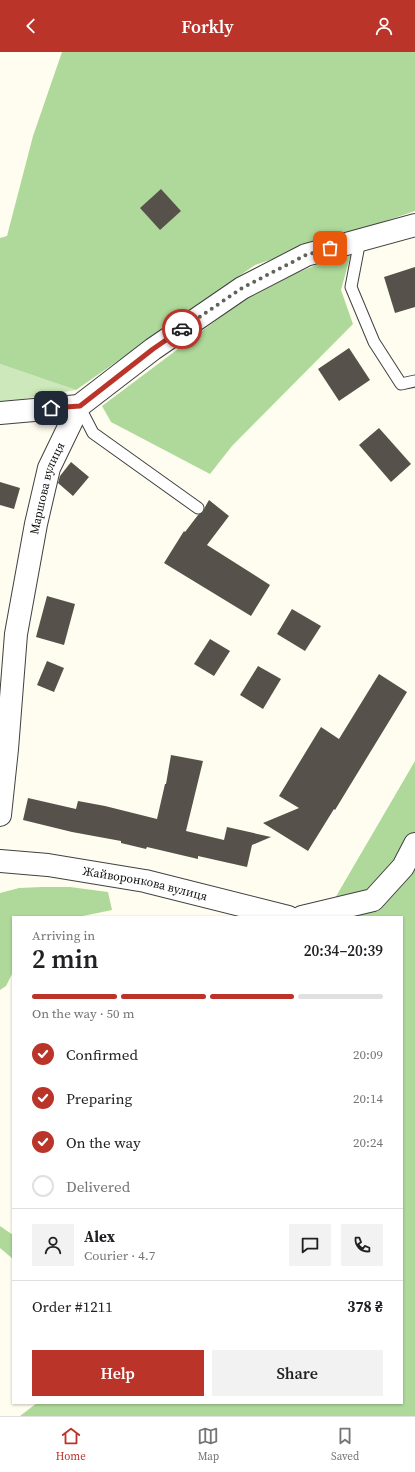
<!DOCTYPE html>
<html lang="en">
<head>
<meta charset="utf-8">
<style>
	body { margin:0; font-family:"Source Serif 4",serif; background:#f2f2f2; color:#202124; height:100vh; display:flex; flex-direction:column; font-size:15px; white-space:nowrap }
	* { box-sizing:border-box; margin:0 }
	p { font-size:13px; color:#757577 }
	.icon { flex:none; width:22px; height:22px; fill:none; stroke:currentColor; stroke-width:2; stroke-linecap:round; stroke-linejoin:round }
	.map { position:relative; flex:1; overflow:hidden }
	.sheet { position:absolute; left:12px; top:864px; width:391px; height:488px; display:flex; flex-direction:column; background:#fff; border-radius:0px; box-shadow:0 1px 3px #0004 }
	.sheet>* { flex:none }
	.pin { position:absolute; display:grid; place-items:center; width:34px; height:34px; color:#fff; margin:-17px; border-radius:8px; box-shadow:0 2px 6px #0006 }
	.courier { position:absolute; display:grid; place-items:center; width:40px; height:40px; margin:-20px; border:3px solid #bb342a; border-radius:50%; background:#fff; color:#222; box-shadow:0 1px 5px #0007 }
	.overview em { font-style:normal; font-weight:600 }
	.overview div { display:flex; flex-direction:column-reverse }
	.overview { display:flex; align-items:center; justify-content:space-between; height:68px; padding:0 20px }
	h1 { font-size:26px; font-weight:600; line-height:30px }
	.bar { display:grid; grid-template-columns:repeat(4,1fr); gap:6px 4px; align-content:center; height:48px; padding:0 20px }
	.bar i { height:5px; border-radius:3px; background:#e0e0e0 }
	.bar .current { background:#bb342a }
	.bar p { grid-column:span 4 }
	.line { display:flex; align-items:center; gap:10px; padding:0 20px; border-top:1px solid #e0e0e0 }
	.line div { flex:1 }
	.round { display:grid; place-items:center; flex:none; width:42px; height:42px; border-radius:0px; background:#f2f2f2 }
	ol { padding:0 20px; list-style:none }
	li { display:flex; align-items:center; gap:12px; height:44px }
	li p { margin-inline-start:auto }
	li .icon { padding:4px; border-radius:50%; background:#bb342a; color:#fff; stroke-width:4 }
	li:last-child { color:#757577 }
	li i { width:22px; height:22px; border:2px solid #e0e0e0; border-radius:50% }
	.button { display:flex; gap:8px; margin-top:auto; padding:8px 20px }
	.button a { flex:1; height:46px; border-radius:0px; background:#bb342a; color:#fff; font-size:16px; font-weight:600; line-height:46px; text-align:center }
	.button a+a { background:#f2f2f2; color:#202124 }
	header { display:flex; justify-content:space-between; align-items:center; height:52px; padding:0 20px; background:#bb342a; color:#fff; font-size:18px; font-weight:600 }
	.tabs { display:flex; justify-content:space-around; align-items:center; height:56px; border-top:1px solid #e0e0e0; background:#fff; font-size:11px; color:#757577 }
	.tabs a { display:grid; justify-items:center; gap:2px }
	.tabs .current { color:#bb342a }
	.map>svg:first-child { display:block }
	.green { fill:#cde8bb }
	.forest { fill:#afd99a }
	.building { fill:#57514b }
	.lines { fill:none; stroke-linecap:round; stroke-linejoin:round }
	.service-casing { stroke:#414141; stroke-width:13 }
	.minor-casing { stroke:#414141; stroke-width:24 }
	.service { stroke:#fff; stroke-width:11 }
	.minor { stroke:#fff; stroke-width:22 }
	.done { stroke:#62625d; stroke-width:4; stroke-dasharray:0 7.2 }
	.route { stroke:#bb342a; stroke-width:5 }
	.labels { text-anchor:middle; dominant-baseline:central; stroke-width:4; stroke-linejoin:round; paint-order:stroke }
	.street-label { font-size:12px; fill:#0e0e0e; stroke:#fff }
</style>
</head>
<body>
<header><svg class="icon" aria-label="back" viewBox="0 0 24 24"><path d="M15 5l-7 7 7 7"/></svg>Forkly<svg class="icon" aria-label="person" viewBox="0 0 24 24"><circle cx="12" cy="8" r="4"/><path d="M4 21q1-7 8-7t8 7"/></svg></header>
<div class="map">
<svg width="415" height="1364" viewBox="0 0 415 1364">
	<rect width="100%" height="100%" fill="#fffdf0"/>
	<path class="green" d="M 0,312 L 76,338 L 0,351 Z"/>
	<g class="forest">
		<path d="M 62,0 L 415,0 L 415,159 L 255,213 L 76,338 L 0,312 L 0,186 L 7,184 L 33,84 Z"/>
		<path d="M 352,198 L 341,238 L 353,272 L 232,394 L 210,422 L 111,370 L 102,354 L 258,237 Z"/>
		<path d="M 415,709 L 415,1364 L 20,1364 L 37,1351 L 402,1351 L 402,865 L 324,865 Z"/>
		<path d="M 42,835 L 70,835 L 108,840 L 112,858 L 78,865 L 13,865 L 13,920 L 6,934 L 0,938 L 0,841 L 19,836 Z"/>
		<path d="M 0,1174 L 13,1183 L 13,1207 L 0,1196 Z"/>
	</g>
	<g class="building">
		<path d="M 161,137 L 181,159 L 160,178 L 140,156 Z"/>
		<path d="M 415,215 L 415,255 L 395,261 L 384,225 Z"/>
		<path d="M 349,296 L 370,328 L 339,349 L 318,317 Z"/>
		<path d="M 379,376 L 411,412 L 391,430 L 359,393 Z"/>
		<path d="M 71,410 L 89,425 L 73,444 L 58,431 L 60,424 Z"/>
		<path d="M 0,430 L 20,436 L 14,457 L 0,453 Z"/>
		<path d="M 209,448 L 229,464 L 207,493 L 270,533 L 251,564 L 164,511 L 184,479 L 185,480 L 198,463 L 203,460 L 205,455 Z"/>
		<path d="M 47,544 L 75,552 L 64,593 L 36,585 Z"/>
		<path d="M 292,557 L 321,574 L 305,599 L 277,582 Z"/>
		<path d="M 210,587 L 230,599 L 214,624 L 194,612 Z"/>
		<path d="M 47,609 L 64,616 L 54,640 L 37,633 Z"/>
		<path d="M 258,614 L 281,627 L 263,657 L 240,643 Z"/>
		<path d="M 379,622 L 407,640 L 349,735 L 335,758 L 334,757 L 308,799 L 263,771 L 299,756 L 279,744 L 321,675 L 339,687 Z"/>
		<path d="M 171,703 L 203,709 L 186,779 L 224,788 L 227,775 L 271,785 L 252,793 L 247,815 L 198,804 L 198,807 L 147,795 L 146,797 L 121,791 L 121,789 L 72,780 L 23,768 L 28,746 L 76,757 L 78,749 L 105,754 L 157,767 L 165,732 L 166,732 Z"/>
	</g>
	<g class="lines">
		<g class="service-casing">
			<g id="service">
				<path d="M 360,188 L 351,235 L 374,290 L 401,332 L 415,329"/>
				<path d="M 79,354 L 93,381 L 198,456"/>
			</g>
		</g>
		<g class="minor-casing">
			<g id="minor">
				<path d="M 0,361 L 79,354"/>
				<path id="s1" d="M 0,763 L 7,697 L 16,582 L 36,472 L 49,416 L 79,354 L 153,297 L 242,236 L 306,203 L 415,173"/>
				<path id="s2" d="M 0,809 L 48,813 L 145,829 L 288,865"/>
				<path d="M 302,865 L 373,848 L 403,815 L 415,792"/>
			</g>
		</g>
		<use href="#service" class="service"/>
		<use href="#minor" class="minor"/>
	</g>
	<g class="lines">
		<path class="done" d="M 182,277 L 242,236 L 306,203 L 330,196"/>
		<path class="route" d="M 51,356 L 80,354 L 153,297 L 182,277"/>
	</g>
	<g class="labels">
		<g class="street-label">
			<text stroke="none"><textPath href="#s1" startOffset="331">Маршова вулиця</textPath></text>
			<text stroke="none"><textPath href="#s2" startOffset="147">Жайворонкова вулиця</textPath></text>
		</g>
	</g>
</svg>
<div class="pin" style="left:330px;top:196px;background:#ea580c"><svg class="icon" aria-label="bag" viewBox="0 0 24 24"><path d="M5 8h14l-1 12H6zM9 8a3 3 0 0 1 6 0"/></svg></div>
<div class="pin" style="left:51px;top:356px;background:#1f2937"><svg class="icon" aria-label="home" viewBox="0 0 24 24"><path d="M3 11l9-7 9 7M6 9v11h12V9"/></svg></div>
<div class="courier" style="left:182px;top:277px"><svg class="icon" aria-label="car" viewBox="0 0 24 24"><path d="M5 17H2v-5l4-1 3-4h7l3 4 3 1v5h-3M9 17h6M6 11h13"/><circle cx="7" cy="17" r="2"/><circle cx="17" cy="17" r="2"/></svg></div>
<section class="sheet">
<div class="overview"><div><h1>2 min</h1><p>Arriving in</p></div><em>20:34–20:39</em></div>
<div class="bar"><i class="current"></i><i class="current"></i><i class="current"></i><i></i><p>On the way · 50 m</p></div>
<ol>
<li><svg class="icon" aria-label="check" viewBox="0 0 24 24"><path d="M5 12l5 5 9-10"/></svg>Confirmed<p>20:09</p></li>
<li><svg class="icon" aria-label="check" viewBox="0 0 24 24"><path d="M5 12l5 5 9-10"/></svg>Preparing<p>20:14</p></li>
<li><svg class="icon" aria-label="check" viewBox="0 0 24 24"><path d="M5 12l5 5 9-10"/></svg>On the way<p>20:24</p></li>
<li><i></i>Delivered</li>
</ol>
<div class="line" style="height:72px"><a class="round"><svg class="icon" aria-label="person" viewBox="0 0 24 24"><circle cx="12" cy="8" r="4"/><path d="M4 21q1-7 8-7t8 7"/></svg></a><div><b>Alex</b><p>Courier · 4.7</p></div><a class="round"><svg class="icon" aria-label="chat" viewBox="0 0 24 24"><path d="M4 5h16v11H9l-5 4z"/></svg></a><a class="round"><svg class="icon" aria-label="phone" viewBox="0 0 24 24"><path d="M5 4h4l2 5-3 2q2 4 5 5l2-3 5 2v4C11 20 4 13 5 4z"/></svg></a></div>
<div class="line" style="height:52px"><div>Order #1211</div><b>378 ₴</b></div>
<div class="button"><a>Help</a><a>Share</a></div>
</section>
</div>
<nav class="tabs">
<a class="current"><svg class="icon" aria-label="home" viewBox="0 0 24 24"><path d="M3 11l9-7 9 7M6 9v11h12V9"/></svg>Home</a>
<a><svg class="icon" aria-label="map" viewBox="0 0 24 24"><path d="M3 6l6-2 6 2 6-2v14l-6 2-6-2-6 2zM9 4v14M15 6v14"/></svg>Map</a>
<a><svg class="icon" aria-label="saved" viewBox="0 0 24 24"><path d="M7 4h10v16l-5-4-5 4z"/></svg>Saved</a>
</nav>
</body>
</html>
